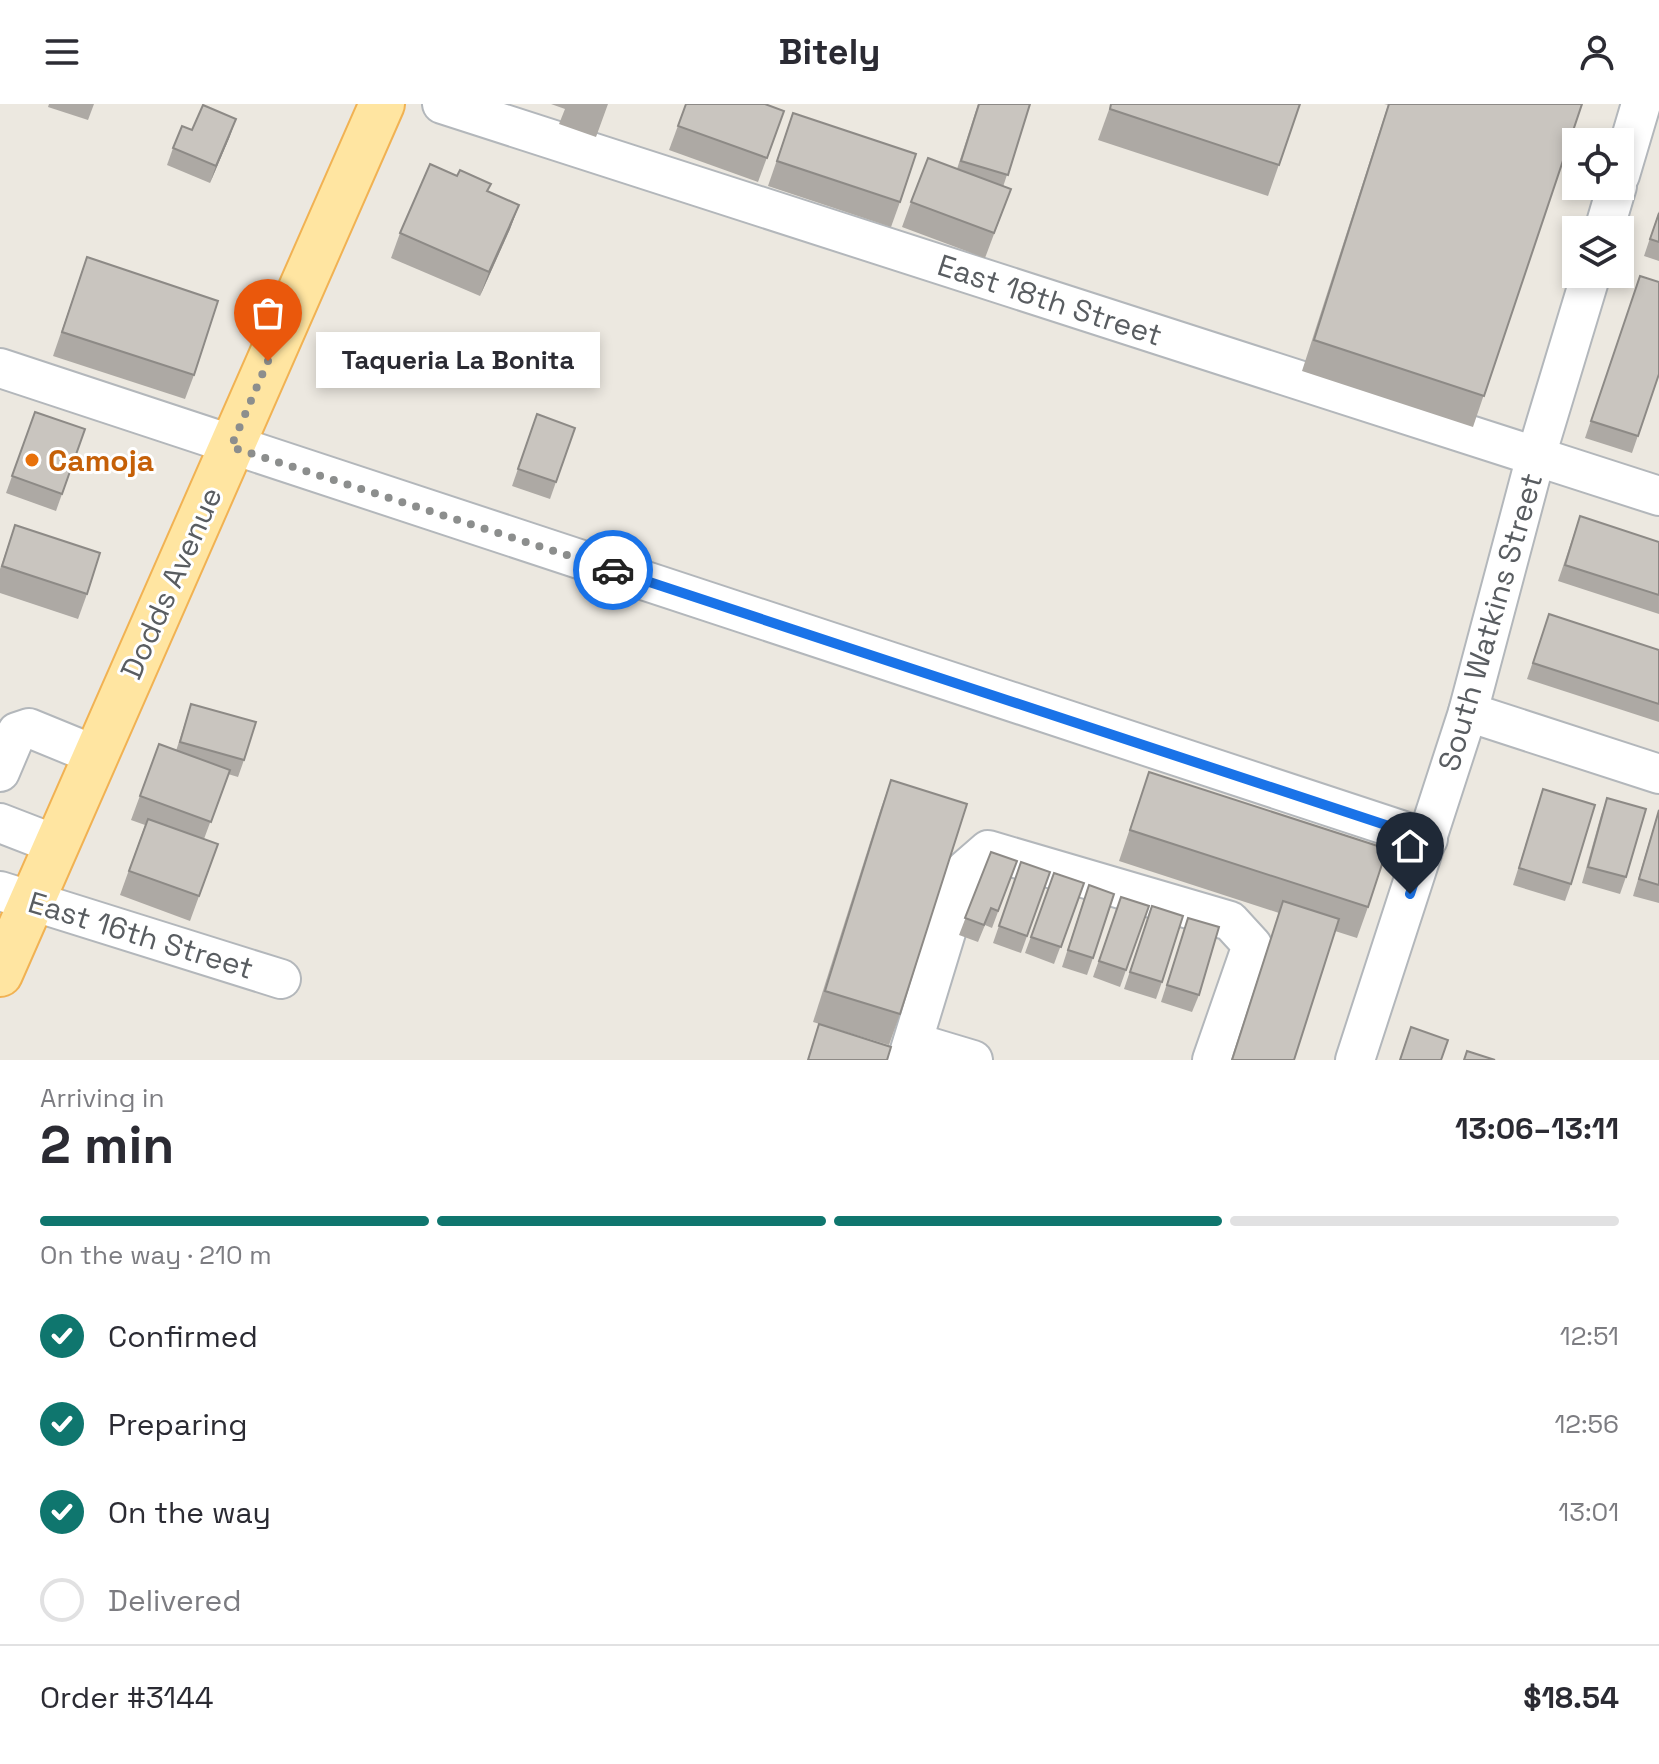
<!DOCTYPE html>
<html lang="en">
<head>
<meta charset="utf-8">
<style>
	body { margin:0; font-family:"Space Grotesk",sans-serif; background:#f2f2f3; color:#2b2b33; height:100vh; display:flex; flex-direction:column; font-size:30px; white-space:nowrap }
	* { box-sizing:border-box; margin:0 }
	p { font-size:26px; color:#7c7c81 }
	.icon { flex:none; width:44px; height:44px; fill:none; stroke:currentColor; stroke-width:2; stroke-linecap:round; stroke-linejoin:round }
	.map { position:relative; height:956px; overflow:hidden }
	.sheet { display:flex; flex-direction:column; background:#fff; flex:1 }
	.sheet>* { flex:none }
	.tools { position:absolute; left:1562px; top:24px; display:grid; gap:16px }
	.tools a { display:grid; place-items:center; width:72px; height:72px; border-radius:0px; background:#fff; box-shadow:0 4px 12px #0003; font-size:40px }
	.pin { position:absolute; display:grid; place-items:center; width:68px; height:68px; color:#fff; margin:-82px -34px; border-radius:50% 50% 50% 0; rotate:-45deg; box-shadow:0 0 8px #0007 }
	.pin .icon { rotate:45deg }
	.courier { position:absolute; display:grid; place-items:center; width:80px; height:80px; margin:-40px; border:6px solid #1a73e8; border-radius:50%; background:#fff; color:#222; box-shadow:0 2px 10px #0007 }
	.bubble { position:absolute; height:56px; border-radius:0px; background:#fff; box-shadow:0 4px 12px #0003; font-size:26px; font-weight:700; line-height:56px; text-align:center }
	.headline em { font-style:normal; font-weight:700 }
	.headline div { display:flex; flex-direction:column-reverse }
	.headline { display:flex; align-items:center; justify-content:space-between; height:136px; padding:0 40px }
	h1 { font-size:52px; font-weight:700; line-height:60px }
	.bar { display:grid; grid-template-columns:repeat(4,1fr); gap:12px 8px; align-content:center; height:96px; padding:0 40px }
	.bar i { height:10px; border-radius:6px; background:#e1e1e2 }
	.bar .current { background:#0f766e }
	.bar p { grid-column:span 4 }
	.line { display:flex; align-items:center; gap:20px; padding:0 40px; border-top:2px solid #e1e1e2 }
	.line div { flex:1 }
	ol { padding:0 40px; list-style:none }
	li { display:flex; align-items:center; gap:24px; height:88px }
	li p { margin-inline-start:auto }
	li .icon { padding:8px; border-radius:50%; background:#0f766e; color:#fff; stroke-width:4 }
	li:last-child { color:#7c7c81 }
	li i { width:44px; height:44px; border:4px solid #e1e1e2; border-radius:50% }
	header { display:flex; justify-content:space-between; align-items:center; height:104px; padding:0 40px; background:#fff; font-size:36px; font-weight:700 }
	.map>svg:first-child { display:block }
	.lines { fill:none; stroke-linecap:round; stroke-linejoin:round }
	.minor-casing { stroke:#b3b7bb; stroke-width:42 }
	.major-casing { stroke:#f1b253; stroke-width:48 }
	.minor { stroke:#fff; stroke-width:38 }
	.major { stroke:#ffe5a1; stroke-width:44 }
	.wall { fill:#ada9a4 }
	.shaded-wall { fill:#8d8a86 }
	.building { fill:#c9c5bf; stroke:#8d8a86; stroke-width:2 }
	.done { stroke:#8c8e8d; stroke-width:8; stroke-dasharray:0 14.4 }
	.route { stroke:#1a73e8; stroke-width:10 }
	.food-dot { fill:#e8710a; stroke:#fff; stroke-width:3 }
	.labels { text-anchor:middle; dominant-baseline:central; stroke-width:6; stroke-linejoin:round; paint-order:stroke }
	.street-label { font-size:30px; fill:#595d61; stroke:#fff }
	.food-label { font-size:30px; font-weight:bold; fill:#c56008; stroke:#fff; text-anchor:start }
</style>
</head>
<body>
<header><svg class="icon" aria-label="menu" viewBox="0 0 24 24"><path d="M4 6h16M4 12h16M4 18h16"/></svg>Bitely<svg class="icon" aria-label="person" viewBox="0 0 24 24"><circle cx="12" cy="8" r="4"/><path d="M4 21q1-7 8-7t8 7"/></svg></header>
<div class="map">
<svg width="1659" height="956" viewBox="0 0 1659 956">
	<rect width="100%" height="100%" fill="#ece8e0"/>
	<g class="lines">
		<g class="minor-casing">
			<g id="minor">
				<path d="M 442,0 L 1659,392"/>
				<path d="M 1620,71 L 1641,0"/>
				<path d="M 1604,126 L 1617,82"/>
				<path d="M 0,264 L 1428,735"/>
				<path d="M 1468,608 L 1659,670"/>
				<path d="M 0,668 L 17,628 L 29,624 L 95,651"/>
				<path d="M 0,719 L 57,741"/>
				<path d="M 0,787 L 281,875"/>
				<path d="M 913,938 L 973,956"/>
				<path d="M 907,956 L 965,766 L 988,746 L 1230,817 L 1252,841 L 1212,956"/>
				<path d="M 1355,956 L 1468,608 L 1536,352 L 1591,170"/>
			</g>
		</g>
		<g class="major-casing">
			<path id="major" d="M 0,870 L 382,0"/>
		</g>
		<use href="#minor" class="minor"/>
		<use href="#major" class="major"/>
	</g>
	<g class="wall">
		<path d="M 49,0 L 94,0 L 88,16 L 48,3 Z"/>
		<path d="M 551,0 L 608,0 L 596,33 L 559,20 L 565,5 Z"/>
		<path d="M 686,0 L 784,7 L 758,78 L 669,46 Z"/>
		<path d="M 978,0 L 1030,0 L 1003,83 L 1011,85 L 985,154 L 902,123 L 911,98 L 957,65 Z"/>
		<path d="M 1111,0 L 1300,0 L 1268,92 L 1098,36 Z"/>
		<path d="M 1384,0 L 1582,0 L 1473,323 L 1302,267 L 1388,1 Z"/>
		<path d="M 793,9 L 900,98 L 891,123 L 768,82 Z"/>
		<path d="M 192,26 L 230,32 L 210,79 L 167,61 L 173,44 Z"/>
		<path d="M 488,87 L 519,101 L 510,125 L 480,192 L 391,154 L 400,129 Z"/>
		<path d="M 1659,107 L 1659,157 L 1644,152 Z"/>
		<path d="M 87,153 L 194,271 L 185,295 L 53,252 Z"/>
		<path d="M 1634,189 L 1659,270 L 1632,349 L 1585,334 Z"/>
		<path d="M 35,308 L 85,325 L 56,407 L 6,389 Z"/>
		<path d="M 537,310 L 575,324 L 550,395 L 512,382 Z"/>
		<path d="M 1580,412 L 1659,438 L 1659,510 L 1558,477 Z"/>
		<path d="M 15,421 L 87,490 L 78,515 L 0,489 L 0,465 Z"/>
		<path d="M 1549,510 L 1659,546 L 1659,618 L 1527,575 Z"/>
		<path d="M 191,600 L 244,656 L 238,673 L 228,670 L 204,735 L 218,740 L 190,817 L 120,791 L 145,721 L 131,716 L 159,640 L 176,647 Z"/>
		<path d="M 1149,668 L 1368,803 L 1357,834 L 1335,827 L 1294,956 L 1231,956 L 1279,809 L 1119,757 Z"/>
		<path d="M 891,676 L 900,910 L 889,941 L 813,918 L 880,707 Z"/>
		<path d="M 1543,685 L 1571,780 L 1565,797 L 1513,781 Z"/>
		<path d="M 1607,694 L 1626,773 L 1620,790 L 1582,779 L 1601,711 Z"/>
		<path d="M 1659,705 L 1659,799 L 1633,792 Z"/>
		<path d="M 991,748 L 1017,757 L 992,824 L 985,821 L 978,838 L 959,831 Z"/>
		<path d="M 1021,758 L 1050,768 L 1021,849 L 993,839 Z"/>
		<path d="M 1054,769 L 1084,779 L 1054,860 L 1025,849 Z"/>
		<path d="M 1121,793 L 1149,802 L 1120,883 L 1093,873 Z"/>
		<path d="M 1083,798 L 1093,854 L 1087,871 L 1062,863 Z"/>
		<path d="M 1188,814 L 1199,891 L 1192,908 L 1161,898 Z"/>
		<path d="M 1146,819 L 1162,878 L 1156,895 L 1124,885 Z"/>
	</g>
	<g class="shaded-wall">
		<path d="M 236,15 L 230,32 L 210,79 L 216,62 Z"/>
		<path d="M 519,101 L 510,125 L 480,192 L 489,168 Z"/>
	</g>
	<g class="building">
		<path d="M 686,0 L 765,0 L 784,7 L 767,54 L 678,22 Z"/>
		<path d="M 979,0 L 1030,0 L 1008,71 L 961,57 Z"/>
		<path d="M 1111,0 L 1300,0 L 1279,61 L 1110,5 Z"/>
		<path d="M 1389,0 L 1582,0 L 1484,292 L 1314,236 Z"/>
		<path d="M 203,1 L 236,15 L 216,62 L 173,44 L 182,22 L 192,26 Z"/>
		<path d="M 793,9 L 916,50 L 900,98 L 777,57 Z"/>
		<path d="M 928,54 L 1011,85 L 994,129 L 911,98 Z"/>
		<path d="M 430,60 L 457,72 L 460,66 L 491,80 L 487,87 L 519,101 L 489,168 L 400,129 Z"/>
		<path d="M 1659,109 L 1659,138 L 1650,135 Z"/>
		<path d="M 87,153 L 218,197 L 194,271 L 62,228 Z"/>
		<path d="M 1640,172 L 1659,178 L 1659,270 L 1638,332 L 1591,317 Z"/>
		<path d="M 35,308 L 85,325 L 62,390 L 12,372 Z"/>
		<path d="M 537,310 L 575,324 L 556,378 L 518,365 Z"/>
		<path d="M 1580,412 L 1659,438 L 1659,491 L 1565,461 Z"/>
		<path d="M 15,421 L 100,449 L 87,490 L 2,462 Z"/>
		<path d="M 1549,510 L 1659,546 L 1659,600 L 1533,559 Z"/>
		<path d="M 191,600 L 256,618 L 244,656 L 180,638 Z"/>
		<path d="M 159,640 L 230,666 L 211,718 L 140,692 Z"/>
		<path d="M 1149,668 L 1387,745 L 1368,803 L 1130,726 Z"/>
		<path d="M 891,676 L 967,700 L 900,910 L 825,887 Z"/>
		<path d="M 1543,685 L 1595,701 L 1571,780 L 1519,764 Z"/>
		<path d="M 1607,694 L 1646,705 L 1626,773 L 1588,763 Z"/>
		<path d="M 1659,706 L 1659,781 L 1639,775 Z"/>
		<path d="M 148,715 L 218,740 L 199,792 L 129,767 Z"/>
		<path d="M 991,748 L 1017,757 L 998,807 L 991,804 L 984,821 L 965,814 Z"/>
		<path d="M 1021,758 L 1050,768 L 1027,832 L 999,822 Z"/>
		<path d="M 1054,769 L 1084,779 L 1061,843 L 1031,833 Z"/>
		<path d="M 1089,781 L 1114,790 L 1093,854 L 1068,846 Z"/>
		<path d="M 1121,793 L 1149,802 L 1126,866 L 1099,857 Z"/>
		<path d="M 1283,797 L 1339,815 L 1294,956 L 1232,956 Z"/>
		<path d="M 1152,802 L 1183,812 L 1162,878 L 1130,868 Z"/>
		<path d="M 1188,814 L 1219,823 L 1199,891 L 1167,881 Z"/>
		<path d="M 819,920 L 891,943 L 887,956 L 808,956 Z"/>
		<path d="M 1411,923 L 1448,936 L 1441,956 L 1400,956 Z"/>
		<path d="M 1467,947 L 1495,956 L 1464,956 Z"/>
	</g>
	<g class="lines">
		<path class="done" d="M 268,257 L 231,343 L 613,466"/>
		<path class="route" d="M 613,466 L 1428,735 L 1410,790"/>
	</g>
	<circle class="food-dot" cx="32" cy="356" r="8"/>
	<g class="labels">
		<g class="street-label">
			<text transform="translate(1050 196) rotate(18)">East 18th Street</text>
			<text transform="translate(171 479) rotate(-66)">Dodds Avenue</text>
			<text transform="translate(1490 518) rotate(-74)">South Watkins Street</text>
			<text transform="translate(141 831) rotate(17)">East 16th Street</text>
		</g>
		<g class="food-label">
			<text x="48" y="356">Camoja</text>
		</g>
	</g>
</svg>
<div class="tools">
<a><svg class="icon" aria-label="locate" viewBox="0 0 24 24"><circle cx="12" cy="12" r="6"/><path d="M12 2v4M12 18v4M2 12h4M18 12h4"/></svg></a>
<a><svg class="icon" aria-label="layers" viewBox="0 0 24 24"><path d="M12 4l9 5-9 5-9-5zM3 14l9 5 9-5"/></svg></a>
</div>
<div class="pin" style="left:268px;top:257px;background:#ea580c"><svg class="icon" aria-label="bag" viewBox="0 0 24 24"><path d="M5 8h14l-1 12H6zM9 8a3 3 0 0 1 6 0"/></svg></div>
<div class="pin" style="left:1410px;top:790px;background:#1f2937"><svg class="icon" aria-label="home" viewBox="0 0 24 24"><path d="M3 11l9-7 9 7M6 9v11h12V9"/></svg></div>
<div class="courier" style="left:613px;top:466px"><svg class="icon" aria-label="car" viewBox="0 0 24 24"><path d="M5 17H2v-5l4-1 3-4h7l3 4 3 1v5h-3M9 17h6M6 11h13"/><circle cx="7" cy="17" r="2"/><circle cx="17" cy="17" r="2"/></svg></div>
<div class="bubble" style="left:316px;top:228px;width:284px">Taqueria La Bonita</div>
</div>
<section class="sheet">
<div class="headline"><div><h1>2 min</h1><p>Arriving in</p></div><em>13:06–13:11</em></div>
<div class="bar"><i class="current"></i><i class="current"></i><i class="current"></i><i></i><p>On the way · 210 m</p></div>
<ol>
<li><svg class="icon" aria-label="check" viewBox="0 0 24 24"><path d="M5 12l5 5 9-10"/></svg>Confirmed<p>12:51</p></li>
<li><svg class="icon" aria-label="check" viewBox="0 0 24 24"><path d="M5 12l5 5 9-10"/></svg>Preparing<p>12:56</p></li>
<li><svg class="icon" aria-label="check" viewBox="0 0 24 24"><path d="M5 12l5 5 9-10"/></svg>On the way<p>13:01</p></li>
<li><i></i>Delivered</li>
</ol>
<div class="line" style="height:104px"><div>Order #3144</div><b>$18.54</b></div>
</section>
</body>
</html>
